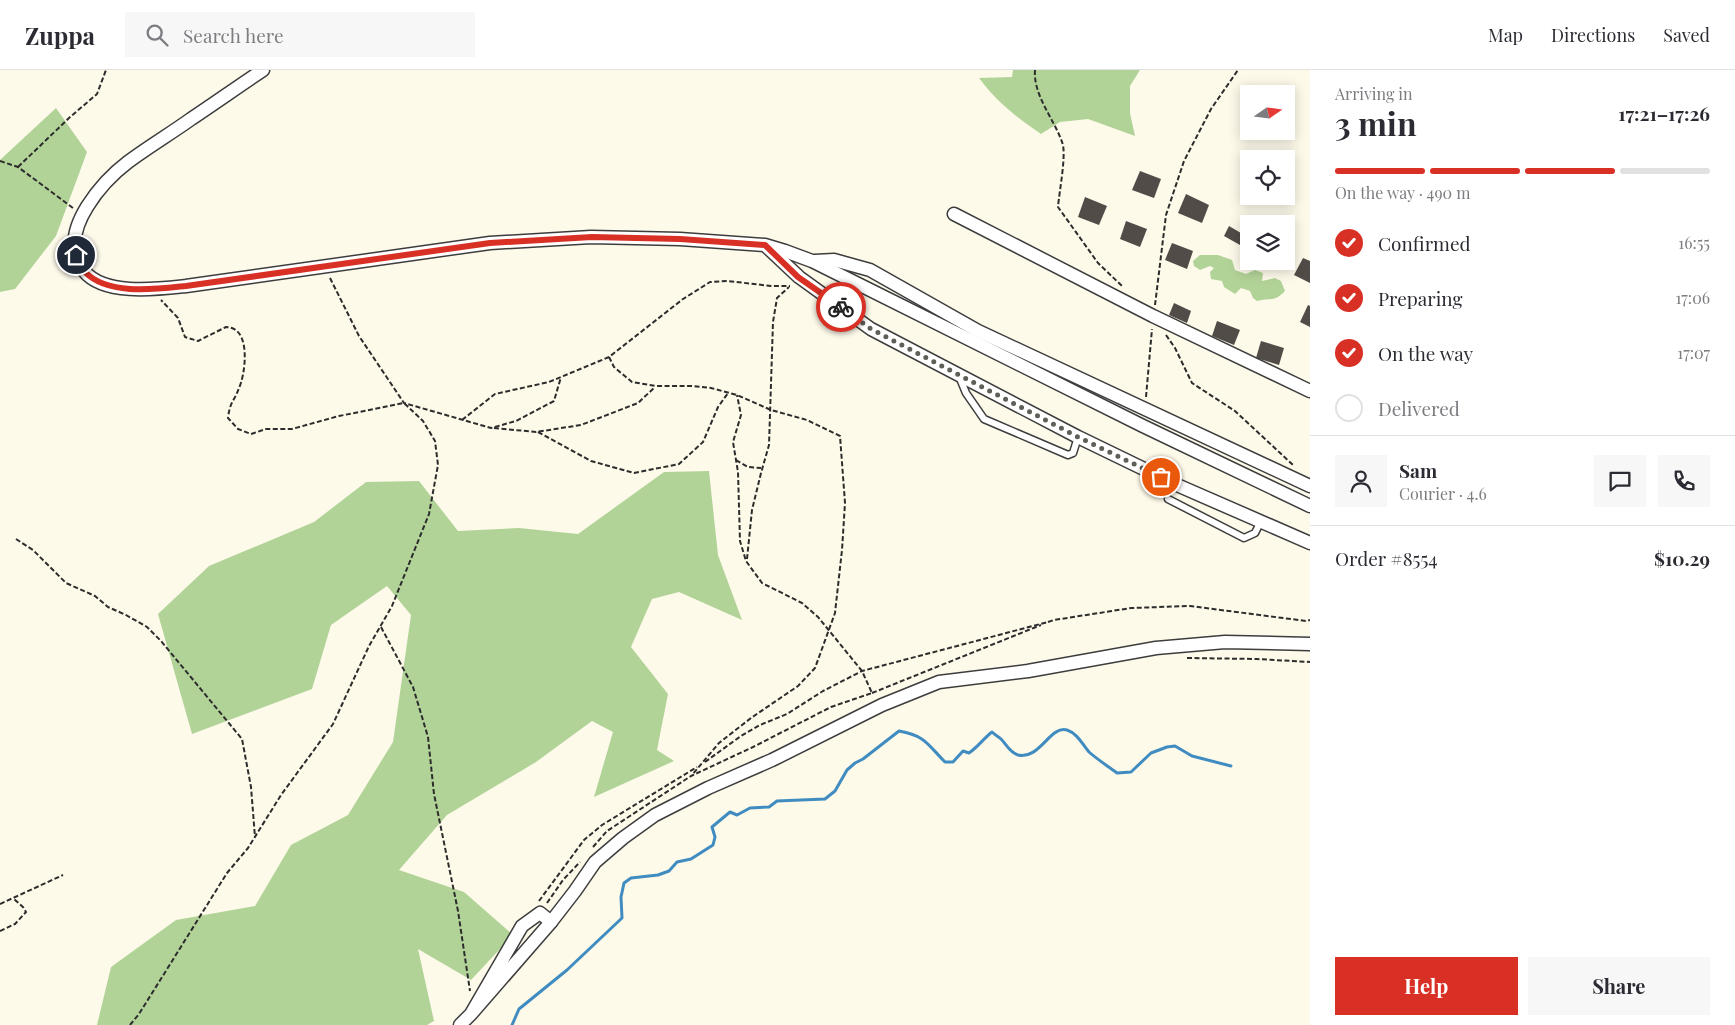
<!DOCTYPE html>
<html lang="en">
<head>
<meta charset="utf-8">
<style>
	body { margin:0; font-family:"Playfair Display",serif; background:#f7f7f7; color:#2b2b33; height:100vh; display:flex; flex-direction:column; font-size:19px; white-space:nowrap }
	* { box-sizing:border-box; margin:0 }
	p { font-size:16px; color:#7c7c81 }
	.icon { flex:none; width:28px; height:28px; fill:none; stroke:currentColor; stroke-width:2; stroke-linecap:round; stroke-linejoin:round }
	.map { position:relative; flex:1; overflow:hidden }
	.side { display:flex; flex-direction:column; background:#fff; width:425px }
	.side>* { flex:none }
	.needle { width:32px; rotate:76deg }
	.tools { position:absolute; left:1240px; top:15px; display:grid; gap:10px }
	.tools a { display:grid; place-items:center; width:55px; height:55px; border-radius:0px; background:#fff; box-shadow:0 2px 12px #0003; font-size:25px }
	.pin { position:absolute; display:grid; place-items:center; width:42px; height:42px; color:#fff; margin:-21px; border:2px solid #fff; border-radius:50%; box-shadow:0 1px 5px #0007 }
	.courier { position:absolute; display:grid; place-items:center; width:50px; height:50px; margin:-25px; border:4px solid #d93025; border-radius:50%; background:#fff; color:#222; box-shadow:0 1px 6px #0007 }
	.overview em { font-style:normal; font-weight:700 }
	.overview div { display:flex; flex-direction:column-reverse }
	.overview { display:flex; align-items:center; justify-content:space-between; height:85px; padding:0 25px }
	h1 { font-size:32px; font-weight:700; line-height:38px }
	.bar { display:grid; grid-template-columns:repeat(4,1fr); gap:8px 5px; align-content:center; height:60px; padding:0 25px }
	.bar i { height:6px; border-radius:4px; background:#e1e1e2 }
	.bar .current { background:#d93025 }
	.bar p { grid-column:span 4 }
	.line { display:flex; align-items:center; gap:12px; padding:0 25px; border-top:1px solid #e1e1e2 }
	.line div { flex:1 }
	.round { display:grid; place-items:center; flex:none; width:52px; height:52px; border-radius:0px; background:#f7f7f7 }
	ol { padding:0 25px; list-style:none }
	li { display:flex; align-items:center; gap:15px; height:55px }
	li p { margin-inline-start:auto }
	li .icon { padding:5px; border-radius:50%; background:#d93025; color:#fff; stroke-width:4 }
	li:last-child { color:#7c7c81 }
	li i { width:28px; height:28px; border:2px solid #e1e1e2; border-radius:50% }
	.cta { display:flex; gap:10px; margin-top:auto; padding:10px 25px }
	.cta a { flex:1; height:58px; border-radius:0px; background:#d93025; color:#fff; font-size:20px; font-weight:700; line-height:58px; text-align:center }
	.cta a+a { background:#f7f7f7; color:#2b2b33 }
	header { display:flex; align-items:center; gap:30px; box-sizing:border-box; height:70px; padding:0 25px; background:#fff; border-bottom:1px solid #e1e1e2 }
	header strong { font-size:24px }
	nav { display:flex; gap:28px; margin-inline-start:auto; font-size:18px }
	.search { width:350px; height:45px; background:#f7f7f7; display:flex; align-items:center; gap:12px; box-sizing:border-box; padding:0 18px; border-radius:0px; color:#7c7c81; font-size:19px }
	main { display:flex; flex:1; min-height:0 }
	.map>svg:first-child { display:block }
	.forest { fill:#b2d398 }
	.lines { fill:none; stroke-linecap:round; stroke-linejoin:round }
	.stream { stroke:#408cc1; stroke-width:3 }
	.building { fill:#524c48 }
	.service-casing { stroke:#3d3d3d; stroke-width:9 }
	.minor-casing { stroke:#3d3d3d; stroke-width:15 }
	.path { stroke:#2c2c2c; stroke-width:2; stroke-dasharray:5 2.5; stroke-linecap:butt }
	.service { stroke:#fff; stroke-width:6 }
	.minor { stroke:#fff; stroke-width:12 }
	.done { stroke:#5f5e58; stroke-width:5; stroke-dasharray:0 9 }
	.route { stroke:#d93025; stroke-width:6 }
</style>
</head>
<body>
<header>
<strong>Zuppa</strong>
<div class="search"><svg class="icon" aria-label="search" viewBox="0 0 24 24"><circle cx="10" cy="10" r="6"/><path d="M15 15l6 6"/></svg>Search here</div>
<nav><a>Map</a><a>Directions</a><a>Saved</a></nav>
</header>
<main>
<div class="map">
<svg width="1310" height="955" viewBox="0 0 1310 955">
	<rect width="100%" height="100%" fill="#fdfaea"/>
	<g class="forest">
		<path d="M 1013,0 L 1140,0 L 1130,16 L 1130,43 L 1135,66 L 1088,49 L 1060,52 L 1041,64 C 1017,48 996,31 979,8 L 1012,7 Z"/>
		<path d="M 56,38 L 87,82 L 56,166 L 15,219 L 0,222 L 0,90 Z"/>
		<path d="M 1200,185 L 1218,185 L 1232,190 L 1235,200 L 1246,204 L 1255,200 L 1263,203 L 1262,211 L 1275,208 L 1281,211 L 1285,221 C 1274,233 1270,227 1257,231 L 1253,228 L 1250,221 L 1241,218 L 1235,224 L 1224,217 L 1222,211 L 1211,209 L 1210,202 L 1214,198 L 1210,196 L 1200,200 L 1194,196 L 1193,191 Z"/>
		<path d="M 709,401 L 718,485 L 742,550 L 679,522 L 652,529 L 631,577 L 668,624 L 657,680 L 674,691 L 594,727 L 613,662 L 592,651 L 536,692 L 447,745 L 399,800 L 464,822 L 513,865 L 471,910 L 418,879 L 434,951 L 427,955 L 97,955 L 111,897 L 176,850 L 255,836 L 291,775 L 348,745 L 393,672 L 411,545 L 387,516 L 331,555 L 312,619 L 192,664 L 158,544 L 209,496 L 314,452 L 366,412 L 419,411 L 458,461 L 519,458 L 578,464 L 664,402 Z"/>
	</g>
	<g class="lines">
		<path class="stream" d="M 512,955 L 519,939 L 567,900 L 622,848 L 621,827 L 624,813 L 631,808 L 658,805 L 669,801 L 677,792 L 691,789 L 713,775 L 715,767 L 712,757 L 730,742 L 737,745 L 750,738 L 769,737 L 777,731 L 825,729 L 835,721 L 847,700 L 855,693 L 863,689 L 899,661 C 926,666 927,674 945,692 L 953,692 L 963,681 L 969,683 C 978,677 983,669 992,662 C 995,665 999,667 1001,669 C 1007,675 1009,682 1018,685 C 1040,690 1050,655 1067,660 C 1077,663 1083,675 1089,682 C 1098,690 1108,696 1117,703 L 1131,702 L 1151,683 L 1167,677 L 1175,676 L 1192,686 L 1231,696"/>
	</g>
	<g class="building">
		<path d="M 1140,101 L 1161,109 L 1154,128 L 1132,120 Z"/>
		<path d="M 1186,124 L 1209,135 L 1202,153 L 1178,143 Z"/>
		<path d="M 1085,127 L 1107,136 L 1099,155 L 1078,147 Z"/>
		<path d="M 1126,151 L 1147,159 L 1140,177 L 1120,169 Z"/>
		<path d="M 1229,156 L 1246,166 L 1240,175 L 1224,166 Z"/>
		<path d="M 1172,173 L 1193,181 L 1187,199 L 1165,190 Z"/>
		<path d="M 1303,188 L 1310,191 L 1310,213 L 1294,205 Z"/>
		<path d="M 1174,233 L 1191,241 L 1187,253 L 1169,245 Z"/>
		<path d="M 1308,235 L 1310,236 L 1310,257 L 1300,252 Z"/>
		<path d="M 1217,251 L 1240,260 L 1234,275 L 1212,266 Z"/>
		<path d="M 1261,271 L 1284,278 L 1279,295 L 1256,288 Z"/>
	</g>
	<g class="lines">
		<g class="service-casing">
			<g id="service">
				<path d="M 959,306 L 966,323 L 984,349 L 1068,385 L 1073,383 L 1078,367"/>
				<path d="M 1168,429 L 1244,468 L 1255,463 L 1261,451"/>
			</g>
		</g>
		<g class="minor-casing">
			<g id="minor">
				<path d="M 263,0 C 239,16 215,33 191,49 C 170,64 148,77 128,92 C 103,111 61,158 79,191 C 80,194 82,199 84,201 C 104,226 158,219 186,216 L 490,173 L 591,167 L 680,169 L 765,175 L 785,181 L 812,191 L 1143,356 L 1310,436"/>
				<path d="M 954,144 L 1153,246 L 1310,321"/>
				<path d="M 767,177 L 799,207 L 871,259 L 1078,367 L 1177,415 L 1310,473"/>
				<path d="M 815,191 L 834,190 L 870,200 L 978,261 L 1310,416"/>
				<path d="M 551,852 L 575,821 L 595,792 L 623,768 L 655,745 L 708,718 L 772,690 L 882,635 L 939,612 L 1028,601 L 1156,578 L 1225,572 L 1310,574"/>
				<path d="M 460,955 L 471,944 L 551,852 L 540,843 L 522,856 L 471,944"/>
			</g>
		</g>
		<g class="path">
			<path d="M 1035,0 C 1033,25 1054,49 1062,72 C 1067,83 1059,123 1058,137 L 1098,193 L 1122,216"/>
			<path d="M 0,91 L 18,97 L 73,138"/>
			<path d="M 18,97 L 69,48 L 97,24 L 106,0"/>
			<path d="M 330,208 L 359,266 L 404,333 L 491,358 L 516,351 L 554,331 L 561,307"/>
			<path d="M 1155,235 L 1166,145 L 1184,91 L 1211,39 L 1238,0"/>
			<path d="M 1166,265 L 1175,278 L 1192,313 L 1235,341 L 1293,395"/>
			<path d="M 609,287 L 614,297 L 632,312 L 656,316 L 692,316 L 711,318 L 737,325 L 771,340 L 807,350 L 840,366 L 845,433 L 842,480 L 835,543 L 815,598 L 798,616 L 751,648 L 719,673 L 692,705"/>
			<path d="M 1146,327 L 1152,259"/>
			<path d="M 462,350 L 495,324 L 549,312 L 609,287 L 683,229 L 710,212 L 728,211 L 771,216 L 790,216"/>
			<path d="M 494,358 L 536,362 L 581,355 L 638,333 L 655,317"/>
			<path d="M 538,362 L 591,391 L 634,403 L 679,394 L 703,372 L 718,337 L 728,323"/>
			<path d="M 736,390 L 748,397 L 761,398"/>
			<path d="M 16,469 L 33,480 L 66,513 L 95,526 L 108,537 L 126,545 L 147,557 L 161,571 L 242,669 L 251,717 L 255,767"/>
			<path d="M 747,489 L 752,440 L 761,403 L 769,375 L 773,252 L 777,228 L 789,217"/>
			<path d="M 1048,552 L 1054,550 L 1131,538 L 1190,536 L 1306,551 L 1310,550"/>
			<path d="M 381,557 L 413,617 L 428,667 L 434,724 L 458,841 L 470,921"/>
			<path d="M 1187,588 L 1257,589 L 1310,592"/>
			<path d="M 872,623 L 1041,555"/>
			<path d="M 705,692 L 741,666 L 760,655 L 787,644 L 823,621 L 862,601 L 1048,552"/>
			<path d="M 593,777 L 607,761 L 691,706 L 753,677 L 831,637 L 872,623 L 862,601 L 818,547 L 802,533 L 762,513 L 746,491 L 740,471 L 738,402 L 733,372 L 741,345 L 737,325"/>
			<path d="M 539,831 L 584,770 L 602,755 L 697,697"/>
			<path d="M 547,833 L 563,810 L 580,792"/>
			<path d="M 0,834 L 63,805"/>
			<path d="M 0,861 L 15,854 L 26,842 L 23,837 L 14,829"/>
			<path d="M 130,955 L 139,944 L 227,803 L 248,778 L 281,725 L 333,654 L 369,576 L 392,536 L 429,444 L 438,395 L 435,371 L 423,351 L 404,333 L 339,346 L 292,359 L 266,359 L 251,364 L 238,359 L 228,348 C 230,331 234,332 239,318 C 245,305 250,267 234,259 C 232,258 229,257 226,257 L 198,271 L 185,267 L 178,248 L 161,230"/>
		</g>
		<use href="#service" class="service"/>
		<use href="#minor" class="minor"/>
	</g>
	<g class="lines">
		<path class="done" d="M 841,237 L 871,259 L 1078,367 L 1161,407"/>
		<path class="route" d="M 76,185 C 78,191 81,198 85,202 C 108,226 157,219 186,216 L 490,173 L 592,167 L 680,169 L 765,175 L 798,207 L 841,237"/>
	</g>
</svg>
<div class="tools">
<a><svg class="needle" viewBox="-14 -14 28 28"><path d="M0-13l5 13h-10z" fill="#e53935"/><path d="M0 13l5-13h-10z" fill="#7c7c81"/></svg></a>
<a><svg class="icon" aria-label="locate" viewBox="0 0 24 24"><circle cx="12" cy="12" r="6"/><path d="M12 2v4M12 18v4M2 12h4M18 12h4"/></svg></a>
<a><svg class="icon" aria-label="layers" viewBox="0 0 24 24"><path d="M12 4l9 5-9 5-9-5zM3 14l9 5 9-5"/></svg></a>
</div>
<div class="pin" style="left:1161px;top:407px;background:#ea580c"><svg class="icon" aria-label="bag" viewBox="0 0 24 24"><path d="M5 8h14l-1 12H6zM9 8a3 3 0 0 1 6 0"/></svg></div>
<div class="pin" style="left:76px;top:185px;background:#1f2937"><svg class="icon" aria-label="home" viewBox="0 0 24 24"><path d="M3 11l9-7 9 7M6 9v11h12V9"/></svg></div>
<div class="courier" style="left:841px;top:237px"><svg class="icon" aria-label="bike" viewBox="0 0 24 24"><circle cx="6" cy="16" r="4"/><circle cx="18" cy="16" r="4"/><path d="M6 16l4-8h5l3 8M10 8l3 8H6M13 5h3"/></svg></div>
</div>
<section class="side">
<div class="overview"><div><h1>3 min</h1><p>Arriving in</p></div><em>17:21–17:26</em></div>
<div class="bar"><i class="current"></i><i class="current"></i><i class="current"></i><i></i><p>On the way · 490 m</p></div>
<ol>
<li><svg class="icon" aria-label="check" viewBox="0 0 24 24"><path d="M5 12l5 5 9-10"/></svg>Confirmed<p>16:55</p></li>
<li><svg class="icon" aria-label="check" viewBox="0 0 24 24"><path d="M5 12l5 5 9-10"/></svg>Preparing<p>17:06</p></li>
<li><svg class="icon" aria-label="check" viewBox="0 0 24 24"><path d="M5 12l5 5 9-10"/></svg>On the way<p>17:07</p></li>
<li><i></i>Delivered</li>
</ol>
<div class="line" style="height:90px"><a class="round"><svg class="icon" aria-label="person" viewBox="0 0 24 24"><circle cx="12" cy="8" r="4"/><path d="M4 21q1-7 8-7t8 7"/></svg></a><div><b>Sam</b><p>Courier · 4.6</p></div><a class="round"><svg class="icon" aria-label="chat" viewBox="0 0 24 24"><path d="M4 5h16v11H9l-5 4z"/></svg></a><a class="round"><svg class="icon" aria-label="phone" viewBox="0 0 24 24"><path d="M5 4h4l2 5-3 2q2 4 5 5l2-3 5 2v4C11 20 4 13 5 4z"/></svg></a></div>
<div class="line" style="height:65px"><div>Order #8554</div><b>$10.29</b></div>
<div class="cta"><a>Help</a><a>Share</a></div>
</section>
</main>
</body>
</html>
